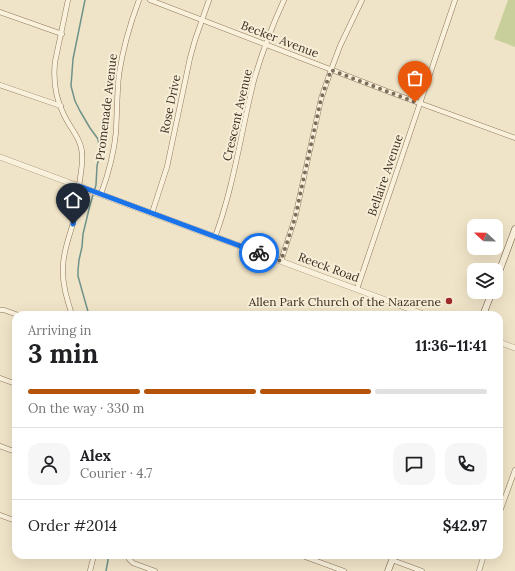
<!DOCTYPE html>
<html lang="en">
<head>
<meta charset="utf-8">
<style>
	body { margin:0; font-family:Lora,serif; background:#f6f6f6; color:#202124; height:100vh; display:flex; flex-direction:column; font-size:15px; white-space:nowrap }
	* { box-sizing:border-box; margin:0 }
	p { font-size:13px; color:#757577 }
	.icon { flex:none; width:22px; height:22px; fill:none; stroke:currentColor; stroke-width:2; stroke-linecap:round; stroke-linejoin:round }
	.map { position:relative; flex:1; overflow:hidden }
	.sheet { position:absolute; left:12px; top:311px; width:491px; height:248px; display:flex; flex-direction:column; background:#fff; border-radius:12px; box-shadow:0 4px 16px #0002 }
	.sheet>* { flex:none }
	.needle { width:26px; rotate:292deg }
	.tools { position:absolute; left:467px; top:219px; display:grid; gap:8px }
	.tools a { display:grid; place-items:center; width:36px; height:36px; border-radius:8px; background:#fff; box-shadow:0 4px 16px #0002; font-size:20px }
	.pin { position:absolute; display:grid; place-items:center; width:34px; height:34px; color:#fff; margin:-41px -17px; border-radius:50% 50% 50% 0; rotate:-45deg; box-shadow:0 0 4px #0007 }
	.pin .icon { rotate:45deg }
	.courier { position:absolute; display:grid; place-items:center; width:40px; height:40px; margin:-20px; border:3px solid #1a73e8; border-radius:50%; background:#fff; color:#222; box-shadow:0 1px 5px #0007 }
	.summary em { font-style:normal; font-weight:700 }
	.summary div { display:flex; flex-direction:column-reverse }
	.summary { display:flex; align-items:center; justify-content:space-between; height:68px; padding:0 16px }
	h1 { font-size:26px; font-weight:700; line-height:30px }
	.bar { display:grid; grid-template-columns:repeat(4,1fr); gap:6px 4px; align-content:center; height:48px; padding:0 16px }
	.bar i { height:5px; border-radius:3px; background:#e0e0e0 }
	.bar .selected { background:#b45309 }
	.bar p { grid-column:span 4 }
	.line { display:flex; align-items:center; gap:10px; padding:0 16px; border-top:1px solid #e0e0e0 }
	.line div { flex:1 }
	.round { display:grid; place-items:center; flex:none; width:42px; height:42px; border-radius:12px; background:#f6f6f6 }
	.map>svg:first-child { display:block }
	.pitch { fill:#c9cf9b }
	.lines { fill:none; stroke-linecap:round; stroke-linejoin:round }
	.stream { stroke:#6f938a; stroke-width:1.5 }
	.minor-casing { stroke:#8d765c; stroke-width:5.5 }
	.tertiary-casing { stroke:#8d765c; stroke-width:6 }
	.secondary-casing { stroke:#6f573f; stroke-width:7 }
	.minor { stroke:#faf1dc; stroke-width:4.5 }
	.tertiary { stroke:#faf1dc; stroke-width:5.5 }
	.secondary { stroke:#faf1dc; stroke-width:6 }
	.done { stroke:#7c6e5b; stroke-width:4; stroke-dasharray:0 7.2 }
	.route { stroke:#1a73e8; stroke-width:5 }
	.poi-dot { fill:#9e2a2b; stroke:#f7eed8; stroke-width:1.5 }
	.labels { text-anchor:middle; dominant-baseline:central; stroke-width:4; stroke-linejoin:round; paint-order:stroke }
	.street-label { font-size:12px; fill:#3d2e20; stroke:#f7eed8 }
	.poi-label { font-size:12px; fill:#3d2e20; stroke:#f7eed8; text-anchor:end }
</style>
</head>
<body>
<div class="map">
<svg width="515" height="571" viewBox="0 0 515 571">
	<rect width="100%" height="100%" fill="#f0e4c8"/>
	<path class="pitch" d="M 508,0 L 515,0 L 515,47 L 494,39 Z"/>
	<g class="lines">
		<g class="stream">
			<path d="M 85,0 L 73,59 L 71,86 L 75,101 L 80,111 L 90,128 L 98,139 L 99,146 L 99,157 L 97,166 L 96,185 L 90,205 L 83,234 L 82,247 L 79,260 L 78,270 L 78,276 L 83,294 L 89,315"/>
			<path d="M 106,571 L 109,555"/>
		</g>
		<g class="minor-casing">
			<g id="minor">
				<path d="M 68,0 L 55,62 C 53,80 56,99 64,115 C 70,128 82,140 82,154 C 83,165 80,176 79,187 C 78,199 76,211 73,223 C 69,238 63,252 63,267 C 62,284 67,299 72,315"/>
				<path d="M 150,0 L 392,93 L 515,138"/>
				<path d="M 0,12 L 62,34"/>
				<path d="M 0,85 L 61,106"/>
				<path d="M 101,194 C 108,175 114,153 116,132 C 117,112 117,93 119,74 C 123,48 130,24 139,0"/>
				<path d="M 152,213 L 167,167 L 190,58 L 195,40 L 209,0"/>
				<path d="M 215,237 C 234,186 241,132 254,80 C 262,52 272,26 284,0"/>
				<path d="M 281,261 L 295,218 L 321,99 L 331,70 L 340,46 L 362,0"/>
				<path d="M 357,289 L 455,0"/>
				<path d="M 0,310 L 4,310 L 18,315"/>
				<path d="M 0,378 L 16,384"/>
				<path d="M 0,446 L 16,452"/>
				<path d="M 499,514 L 515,470"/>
				<path d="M 0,515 L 16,521"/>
				<path d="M 128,555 L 129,559 L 133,563 L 155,571"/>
				<path d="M 300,555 L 344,571"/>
				<path d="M 392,560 L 422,571"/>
				<path d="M 90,571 L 94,555"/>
				<path d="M 479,571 L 484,555"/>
			</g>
		</g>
		<g class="tertiary-casing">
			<g id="tertiary">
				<path d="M 0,157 L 426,315"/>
				<path d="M 499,342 L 515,348"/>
			</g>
		</g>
		<g class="secondary-casing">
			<g id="secondary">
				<path d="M 496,280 L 515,229"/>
				<path d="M 483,315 L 492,292"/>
				<path d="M 388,571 L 394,555"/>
			</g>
		</g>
		<use href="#minor" class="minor"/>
		<use href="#tertiary" class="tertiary"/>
		<use href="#secondary" class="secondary"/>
	</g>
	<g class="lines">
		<path class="done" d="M 259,253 L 281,261 L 295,218 L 321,99 L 331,70 L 415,102"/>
		<path class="route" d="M 73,224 L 77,205 L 79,186 L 259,253"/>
	</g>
	<circle class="poi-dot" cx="449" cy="301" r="4"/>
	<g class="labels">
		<g class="street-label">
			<text transform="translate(280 39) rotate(21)">Becker Avenue</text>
			<text transform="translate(170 104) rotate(-78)">Rose Drive</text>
			<text transform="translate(106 107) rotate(-83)">Promenade Avenue</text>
			<text transform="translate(237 115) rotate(-77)">Crescent Avenue</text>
			<text transform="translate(385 175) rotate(-71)">Bellaire Avenue</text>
			<text transform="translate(329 267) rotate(20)">Reeck Road</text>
		</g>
		<g class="poi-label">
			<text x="441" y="301">Allen Park Church of the Nazarene</text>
		</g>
	</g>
</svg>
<div class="tools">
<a><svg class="needle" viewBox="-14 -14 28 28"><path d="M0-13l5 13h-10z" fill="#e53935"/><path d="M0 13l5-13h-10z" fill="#757577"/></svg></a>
<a><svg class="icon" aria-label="layers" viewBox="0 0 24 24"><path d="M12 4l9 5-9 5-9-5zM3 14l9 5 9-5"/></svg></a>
</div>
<div class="pin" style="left:415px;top:102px;background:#ea580c"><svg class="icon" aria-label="bag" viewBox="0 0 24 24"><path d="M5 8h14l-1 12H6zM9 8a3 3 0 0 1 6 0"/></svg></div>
<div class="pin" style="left:73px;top:224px;background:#1f2937"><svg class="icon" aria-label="home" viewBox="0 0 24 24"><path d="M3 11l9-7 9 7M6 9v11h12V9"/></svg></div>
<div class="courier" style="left:259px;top:253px"><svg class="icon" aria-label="bike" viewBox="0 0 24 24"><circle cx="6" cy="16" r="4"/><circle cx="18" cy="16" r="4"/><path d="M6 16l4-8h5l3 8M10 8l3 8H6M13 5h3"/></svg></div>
<section class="sheet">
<div class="summary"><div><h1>3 min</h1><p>Arriving in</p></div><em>11:36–11:41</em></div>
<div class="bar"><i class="selected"></i><i class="selected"></i><i class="selected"></i><i></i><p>On the way · 330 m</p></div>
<div class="line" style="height:72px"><a class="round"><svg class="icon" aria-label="person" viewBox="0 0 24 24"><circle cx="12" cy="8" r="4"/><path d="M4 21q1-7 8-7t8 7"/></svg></a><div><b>Alex</b><p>Courier · 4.7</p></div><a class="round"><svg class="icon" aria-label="chat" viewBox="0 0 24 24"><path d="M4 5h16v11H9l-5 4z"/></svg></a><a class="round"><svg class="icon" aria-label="phone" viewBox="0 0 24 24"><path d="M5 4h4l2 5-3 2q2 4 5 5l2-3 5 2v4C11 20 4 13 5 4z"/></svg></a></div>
<div class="line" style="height:52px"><div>Order #2014</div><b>$42.97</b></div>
</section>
</div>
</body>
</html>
